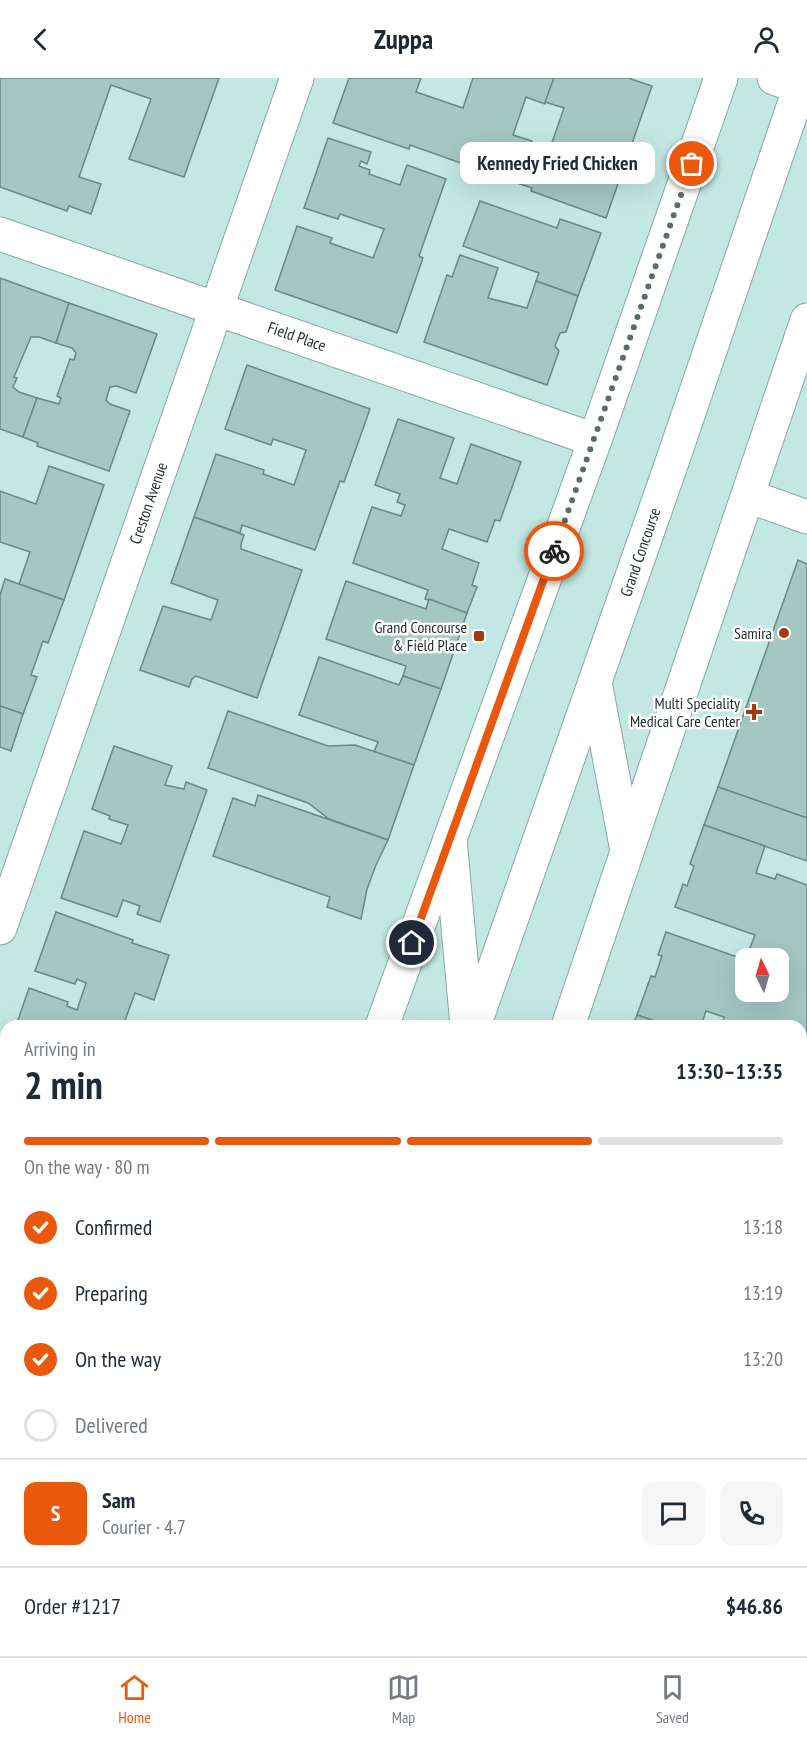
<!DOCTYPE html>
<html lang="en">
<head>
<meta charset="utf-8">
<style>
	body { margin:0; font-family:"PT Sans Narrow",sans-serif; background:#f6f6f7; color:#1f2937; height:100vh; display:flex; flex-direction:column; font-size:22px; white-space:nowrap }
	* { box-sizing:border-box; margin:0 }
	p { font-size:20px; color:#747a83 }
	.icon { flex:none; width:33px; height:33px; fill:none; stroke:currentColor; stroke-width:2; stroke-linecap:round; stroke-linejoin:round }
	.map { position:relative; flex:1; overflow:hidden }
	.drawer { position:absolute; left:0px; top:942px; width:807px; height:636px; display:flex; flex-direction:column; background:#fff; border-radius:18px 18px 0 0; box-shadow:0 6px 24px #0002 }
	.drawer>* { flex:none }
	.needle { width:39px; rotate:355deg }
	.controls { position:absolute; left:735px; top:870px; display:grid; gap:12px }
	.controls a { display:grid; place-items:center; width:54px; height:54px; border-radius:12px; background:#fff; box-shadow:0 6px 24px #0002; font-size:30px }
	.pin { position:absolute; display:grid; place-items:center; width:51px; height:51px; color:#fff; margin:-26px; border:3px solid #fff; border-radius:50%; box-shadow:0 2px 6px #0007 }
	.courier { position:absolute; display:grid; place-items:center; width:60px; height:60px; margin:-30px; border:4px solid #ea580c; border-radius:50%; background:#fff; color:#222; box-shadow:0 2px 8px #0007 }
	.bubble { position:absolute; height:42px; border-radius:12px; background:#fff; box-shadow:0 6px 24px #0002; font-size:20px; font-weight:700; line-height:42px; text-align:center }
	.head em { font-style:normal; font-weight:700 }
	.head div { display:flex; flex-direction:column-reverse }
	.head { display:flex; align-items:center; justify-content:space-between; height:102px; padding:0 24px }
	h1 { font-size:39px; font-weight:700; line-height:45px }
	.bar { display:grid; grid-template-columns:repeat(4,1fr); gap:9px 6px; align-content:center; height:72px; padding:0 24px }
	.bar i { height:8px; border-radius:4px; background:#e0e1e3 }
	.bar .active { background:#ea580c }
	.bar p { grid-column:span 4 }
	.line { display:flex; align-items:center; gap:15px; padding:0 24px; border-top:2px solid #e0e1e3 }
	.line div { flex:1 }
	.round { display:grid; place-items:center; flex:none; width:63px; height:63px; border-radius:12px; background:#f6f6f7 }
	ol { padding:0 24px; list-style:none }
	li { display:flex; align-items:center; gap:18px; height:66px }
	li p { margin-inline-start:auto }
	li .icon { padding:6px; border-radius:50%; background:#ea580c; color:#fff; stroke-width:4 }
	li:last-child { color:#747a83 }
	li i { width:33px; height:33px; border:3px solid #e0e1e3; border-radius:50% }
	header { display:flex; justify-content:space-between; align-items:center; height:78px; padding:0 24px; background:#fff; font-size:27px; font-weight:700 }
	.tab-bar { display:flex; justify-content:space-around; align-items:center; height:84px; border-top:2px solid #e0e1e3; background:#fff; font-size:16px; color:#747a83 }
	.tab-bar a { display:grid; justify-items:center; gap:3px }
	.tab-bar .active { color:#ea580c }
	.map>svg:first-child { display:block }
	.building { fill:#a5c7c2; stroke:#688985; stroke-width:1.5 }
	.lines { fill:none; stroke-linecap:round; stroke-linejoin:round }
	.minor-casing { stroke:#86a8a3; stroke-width:35 }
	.tertiary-casing { stroke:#86a8a3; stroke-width:35 }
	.primary-casing { stroke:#86a8a3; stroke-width:35 }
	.minor { stroke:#fff; stroke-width:33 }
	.tertiary { stroke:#fff; stroke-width:33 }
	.primary { stroke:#fff; stroke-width:33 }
	.done { stroke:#586d6a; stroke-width:6; stroke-dasharray:0 10.8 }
	.route { stroke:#ea580c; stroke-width:8 }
	.poi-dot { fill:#a13b0e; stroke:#fff; stroke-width:2 }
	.labels { text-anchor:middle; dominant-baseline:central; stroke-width:5; stroke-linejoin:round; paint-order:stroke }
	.street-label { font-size:16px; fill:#1e2b29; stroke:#fff }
	.poi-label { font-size:16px; fill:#1e2b29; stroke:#fff; text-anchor:end }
</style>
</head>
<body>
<header><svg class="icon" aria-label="back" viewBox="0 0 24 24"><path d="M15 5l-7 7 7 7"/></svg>Zuppa<svg class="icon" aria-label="person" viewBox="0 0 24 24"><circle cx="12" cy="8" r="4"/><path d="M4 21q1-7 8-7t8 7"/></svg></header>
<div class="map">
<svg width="807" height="1578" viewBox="0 0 807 1578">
	<rect width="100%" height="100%" fill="#c3e7e2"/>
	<g class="building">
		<path d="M 0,0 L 219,0 L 184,99 L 129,81 L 151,21 L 111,7 L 79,99 L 101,106 L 91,136 L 69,128 L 67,133 L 0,109 Z"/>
		<path d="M 349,0 L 421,0 L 416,14 L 463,30 L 473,0 L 554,0 L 545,26 L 526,19 L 513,57 L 532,63 L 517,105 L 410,67 L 409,71 L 333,45 Z"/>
		<path d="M 554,0 L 628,0 L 652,8 L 606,140 L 531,113 L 532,110 L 517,105 L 531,67 L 549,73 L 564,30 L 545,24 Z"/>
		<path d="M 328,60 L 371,74 L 367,86 L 361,83 L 359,88 L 370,92 L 369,96 L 400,107 L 407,87 L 446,101 L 419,178 L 423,180 L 397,255 L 275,212 L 297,148 L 332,160 L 330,165 L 373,180 L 384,151 L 340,136 L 338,141 L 304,130 Z"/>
		<path d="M 480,123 L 557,150 L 560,141 L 601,155 L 578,218 L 536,203 L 539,195 L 463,168 Z"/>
		<path d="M 460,177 L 498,190 L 488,220 L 527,230 L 536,203 L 578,218 L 566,254 L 560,255 L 555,268 L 559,273 L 547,307 L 424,264 L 447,197 L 452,199 Z"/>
		<path d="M 0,200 L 69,225 L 56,265 L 39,259 L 31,259 L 14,299 L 17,300 L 13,309 L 19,314 L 37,320 L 23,359 L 0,351 Z"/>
		<path d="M 69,225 L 157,256 L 136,315 L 117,308 L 110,309 L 106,322 L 110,326 L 130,333 L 109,393 L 37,368 L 38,365 L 23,359 L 37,320 L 59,326 L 61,320 L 57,318 L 70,281 L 74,282 L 76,275 L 72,270 L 56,265 Z"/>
		<path d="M 247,287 L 370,331 L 344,404 L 340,403 L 315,472 L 242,447 L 240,455 L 194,439 L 216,376 L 264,392 L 263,396 L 294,407 L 306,372 L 273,361 L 271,367 L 225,351 Z"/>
		<path d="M 398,341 L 454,360 L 440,400 L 457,406 L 471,366 L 521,384 L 500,443 L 495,442 L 487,464 L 449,451 L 442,471 L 479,485 L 472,507 L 477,509 L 467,535 L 425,521 L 428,512 L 353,485 L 372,429 L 401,438 L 405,427 L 397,424 L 400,416 L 375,407 Z"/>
		<path d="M 49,388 L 104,407 L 64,522 L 19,506 L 30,474 L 0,464 L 0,413 L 36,426 Z"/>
		<path d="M 194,439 L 244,457 L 241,466 L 241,471 L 302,492 L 257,620 L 196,598 L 192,601 L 189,609 L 140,592 L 163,528 L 211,542 L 218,522 L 171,505 Z"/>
		<path d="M 798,482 L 807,486 L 807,740 L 718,709 Z"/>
		<path d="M 5,501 L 64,522 L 48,565 L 43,563 L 31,597 L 37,599 L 23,636 L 0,628 L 0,517 Z"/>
		<path d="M 346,503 L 426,531 L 429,521 L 467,535 L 441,611 L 403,598 L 406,588 L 326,561 Z"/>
		<path d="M 319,579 L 399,607 L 403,598 L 441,611 L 414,687 L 374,674 L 378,664 L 299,637 Z"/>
		<path d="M 0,628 L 23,636 L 11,673 L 0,669 Z"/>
		<path d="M 228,633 L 328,668 L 355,667 L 414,687 L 388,762 L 329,741 L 308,725 L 208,690 Z"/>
		<path d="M 114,668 L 172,688 L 165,707 L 184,711 L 186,704 L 207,712 L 160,844 L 137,836 L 140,828 L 123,822 L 117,839 L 61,820 L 84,753 L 121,766 L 128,747 L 109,741 L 110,738 L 92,731 Z"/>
		<path d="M 718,709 L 807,740 L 807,783 L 704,747 Z"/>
		<path d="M 258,717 L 388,762 L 376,787 L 367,811 L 361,841 L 327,829 L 330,819 L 213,778 L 233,720 L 255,728 Z"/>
		<path d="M 704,747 L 765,768 L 756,795 L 775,801 L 777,796 L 807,807 L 807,996 L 801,994 L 801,948 L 736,948 L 723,943 L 724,939 L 706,933 L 701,948 L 669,948 L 637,937 L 651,898 L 655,899 L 662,878 L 658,877 L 666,854 L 746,882 L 746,914 L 778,914 L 778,880 L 746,880 L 755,857 L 675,829 L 683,806 L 687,808 L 694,788 L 690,786 Z"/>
		<path d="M 56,834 L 133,862 L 132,865 L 169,877 L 154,922 L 135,915 L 123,948 L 16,948 L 29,910 L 68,924 L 67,928 L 77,932 L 86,905 L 77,901 L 75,906 L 35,893 Z"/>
		<path d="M 637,937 L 669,948 L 633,948 Z"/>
		<path d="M 801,1012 L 807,1014 L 807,1089 L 801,1105 Z"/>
		<path d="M 0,1068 L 6,1070 L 6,1227 L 0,1225 Z"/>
		<path d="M 0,1240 L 6,1242 L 6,1343 L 0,1340 Z"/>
		<path d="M 0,1483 L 6,1485 L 6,1572 L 104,1572 L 102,1578 L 0,1578 Z"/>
		<path d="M 415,1572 L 551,1572 L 549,1578 L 412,1578 Z"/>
		<path d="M 624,1572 L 633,1572 L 648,1577 L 650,1572 L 653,1572 L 670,1578 L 621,1578 Z"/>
		<path d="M 653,1572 L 683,1572 L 681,1578 L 670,1578 Z"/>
	</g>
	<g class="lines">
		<g class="minor-casing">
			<g id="minor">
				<path d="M 774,0 L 807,12"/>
				<path d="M 0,156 L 595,362"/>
				<path d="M 748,418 L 807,439"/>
				<path d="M 0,850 L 297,0"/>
				<path d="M 0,1017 L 6,1019"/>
				<path d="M 801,1298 L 807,1300"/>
				<path d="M 801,1352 L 807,1326"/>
				<path d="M 751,1578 L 752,1572"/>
			</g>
		</g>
		<g class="tertiary-casing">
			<g id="tertiary">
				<path d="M 382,948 L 595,362 L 721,0"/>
				<path d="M 568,948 L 807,242"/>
				<path d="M 167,1578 L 169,1572"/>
				<path d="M 338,1578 L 340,1572"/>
			</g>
		</g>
		<g class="primary-casing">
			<g id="primary">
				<path d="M 595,604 L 627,773"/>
				<path d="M 450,761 L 467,948"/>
				<path d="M 474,948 L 670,390 L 803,0"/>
				<path d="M 252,1578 L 254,1572"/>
			</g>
		</g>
		<use href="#minor" class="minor"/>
		<use href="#tertiary" class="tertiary"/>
		<use href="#primary" class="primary"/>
	</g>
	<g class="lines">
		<path class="done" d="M 554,473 L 692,86"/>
		<path class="route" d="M 412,865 L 554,473"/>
	</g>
	<g class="poi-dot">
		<circle cx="784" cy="555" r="6"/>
		<rect x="473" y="552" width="12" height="12" rx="3"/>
		<path d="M751 625h6v6h6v6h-6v6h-6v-6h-6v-6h6z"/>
	</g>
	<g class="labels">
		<g class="street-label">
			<text transform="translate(297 258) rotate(19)">Field Place</text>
			<text transform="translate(148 425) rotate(-71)">Creston Avenue</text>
			<text transform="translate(640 474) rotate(-71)">Grand Concourse</text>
		</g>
		<g class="poi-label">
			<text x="467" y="549">Grand Concourse<tspan x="467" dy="18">&amp; Field Place</tspan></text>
			<text x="772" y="555">Samira</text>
			<text x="740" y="625">Multi Speciality<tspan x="740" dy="18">Medical Care Center</tspan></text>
		</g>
	</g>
</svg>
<div class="controls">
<a><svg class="needle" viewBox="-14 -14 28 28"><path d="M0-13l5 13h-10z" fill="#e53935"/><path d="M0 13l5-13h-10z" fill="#747a83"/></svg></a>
</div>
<div class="pin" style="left:692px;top:86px;background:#ea580c"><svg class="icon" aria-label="bag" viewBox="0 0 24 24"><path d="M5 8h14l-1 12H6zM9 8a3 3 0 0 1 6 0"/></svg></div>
<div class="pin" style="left:412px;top:865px;background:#1f2937"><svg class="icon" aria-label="home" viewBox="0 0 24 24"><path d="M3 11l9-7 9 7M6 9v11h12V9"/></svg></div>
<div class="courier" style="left:554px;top:473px"><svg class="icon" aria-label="bike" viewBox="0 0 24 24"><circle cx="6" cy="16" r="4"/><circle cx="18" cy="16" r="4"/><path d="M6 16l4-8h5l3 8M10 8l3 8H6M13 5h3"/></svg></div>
<div class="bubble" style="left:460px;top:64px;width:195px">Kennedy Fried Chicken</div>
<section class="drawer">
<div class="head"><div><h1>2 min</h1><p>Arriving in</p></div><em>13:30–13:35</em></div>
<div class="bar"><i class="active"></i><i class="active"></i><i class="active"></i><i></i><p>On the way · 80 m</p></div>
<ol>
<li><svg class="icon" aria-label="check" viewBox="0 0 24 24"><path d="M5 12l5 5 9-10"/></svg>Confirmed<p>13:18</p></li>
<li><svg class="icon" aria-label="check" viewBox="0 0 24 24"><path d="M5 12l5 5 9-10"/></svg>Preparing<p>13:19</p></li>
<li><svg class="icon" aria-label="check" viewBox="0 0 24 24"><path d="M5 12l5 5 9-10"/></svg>On the way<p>13:20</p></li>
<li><i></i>Delivered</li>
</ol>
<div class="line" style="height:108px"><b class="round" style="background:#ea580c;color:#fff">S</b><div><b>Sam</b><p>Courier · 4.7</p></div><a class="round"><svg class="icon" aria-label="chat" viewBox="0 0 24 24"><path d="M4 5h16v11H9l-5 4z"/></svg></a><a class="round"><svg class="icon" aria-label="phone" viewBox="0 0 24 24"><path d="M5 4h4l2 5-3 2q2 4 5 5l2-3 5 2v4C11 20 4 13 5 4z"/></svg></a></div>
<div class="line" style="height:78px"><div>Order #1217</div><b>$46.86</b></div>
</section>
</div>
<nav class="tab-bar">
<a class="active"><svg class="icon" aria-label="home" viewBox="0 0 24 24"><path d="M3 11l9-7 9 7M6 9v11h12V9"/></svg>Home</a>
<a><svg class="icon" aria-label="map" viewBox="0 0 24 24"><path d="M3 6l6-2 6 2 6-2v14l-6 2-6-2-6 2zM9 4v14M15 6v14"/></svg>Map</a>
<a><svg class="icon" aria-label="saved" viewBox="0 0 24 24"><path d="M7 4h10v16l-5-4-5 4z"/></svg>Saved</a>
</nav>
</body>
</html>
